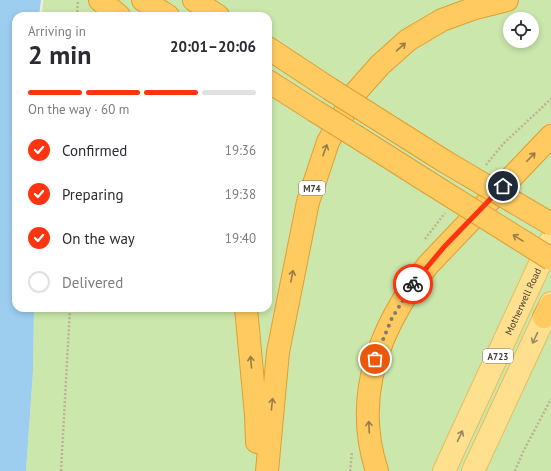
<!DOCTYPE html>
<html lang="en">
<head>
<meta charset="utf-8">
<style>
	body { margin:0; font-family:"PT Sans",sans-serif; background:#f7f7f7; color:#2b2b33; height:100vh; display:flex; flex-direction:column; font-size:15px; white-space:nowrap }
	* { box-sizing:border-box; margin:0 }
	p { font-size:13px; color:#7c7c81 }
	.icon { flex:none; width:22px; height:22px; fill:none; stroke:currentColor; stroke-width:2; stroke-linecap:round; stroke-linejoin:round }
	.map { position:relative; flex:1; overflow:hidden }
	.side { position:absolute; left:12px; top:12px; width:260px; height:300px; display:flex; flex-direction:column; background:#fff; border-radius:12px; box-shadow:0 2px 6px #0003 }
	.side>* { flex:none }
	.buttons { position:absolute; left:503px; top:12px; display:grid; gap:8px }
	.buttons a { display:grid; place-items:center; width:36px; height:36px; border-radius:50%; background:#fff; box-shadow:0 2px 6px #0003; font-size:20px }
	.pin { position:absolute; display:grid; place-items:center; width:34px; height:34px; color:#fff; margin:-17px; border:2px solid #fff; border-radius:50%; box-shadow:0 1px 4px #0007 }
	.courier { position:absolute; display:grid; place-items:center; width:40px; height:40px; margin:-20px; border:3px solid #fc3510; border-radius:50%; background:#fff; color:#222; box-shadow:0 1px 5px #0007 }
	.summary em { font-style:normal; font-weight:800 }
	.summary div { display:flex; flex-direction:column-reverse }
	.summary { display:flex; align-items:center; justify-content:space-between; height:68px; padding:0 16px }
	h1 { font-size:26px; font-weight:800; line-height:30px }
	.bar { display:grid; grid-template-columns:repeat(4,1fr); gap:6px 4px; align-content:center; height:48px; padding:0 16px }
	.bar i { height:5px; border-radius:3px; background:#e1e1e2 }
	.bar .active { background:#fc3510 }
	.bar p { grid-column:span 4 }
	ol { padding:0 16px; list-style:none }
	li { display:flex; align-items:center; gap:12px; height:44px }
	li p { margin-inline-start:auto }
	li .icon { padding:4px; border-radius:50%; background:#fc3510; color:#fff; stroke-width:4 }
	li:last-child { color:#7c7c81 }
	li i { width:22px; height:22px; border:2px solid #e1e1e2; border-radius:50% }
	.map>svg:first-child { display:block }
	.green { fill:#cbe7ab; fill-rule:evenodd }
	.water { fill:#9dcef0 }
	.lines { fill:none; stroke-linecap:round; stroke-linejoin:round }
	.primary-casing { stroke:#e4bd5e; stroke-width:24 }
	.motorway-casing { stroke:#de9f30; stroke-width:24 }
	.path { stroke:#bfb197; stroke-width:2.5; stroke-dasharray:2 2; stroke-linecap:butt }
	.primary { stroke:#ffe08f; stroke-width:22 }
	.motorway { stroke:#ffcb61; stroke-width:22 }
	.motorway-bridge-casing { stroke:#de9f30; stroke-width:24; stroke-linecap:butt }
	.motorway-bridge { stroke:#ffcb61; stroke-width:22 }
	.oneway { stroke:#987d48 }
	.oneway2 { stroke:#98865c }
	.done { stroke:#807b71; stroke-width:4; stroke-dasharray:0 7.2 }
	.route { stroke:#fc3510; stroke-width:5 }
	.labels { text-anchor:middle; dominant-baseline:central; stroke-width:3; stroke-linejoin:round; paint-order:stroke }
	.shield { fill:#fff; stroke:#7b7770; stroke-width:1 }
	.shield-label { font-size:9px; font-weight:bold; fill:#433d33 }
	.street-label { font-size:10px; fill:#433d33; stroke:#fff }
</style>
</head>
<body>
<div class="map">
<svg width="551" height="471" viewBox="0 0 551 471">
	<rect width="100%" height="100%" fill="#f2ede3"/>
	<path class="green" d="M 43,0 L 551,0 L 551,471 L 26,471 L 33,372 L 34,308 L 268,308 L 268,16 L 42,16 ZM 510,19 L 532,19 L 532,41 L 510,41 Z"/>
	<path class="water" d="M 0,0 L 41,0 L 39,16 L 16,16 L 16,308 L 34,308 L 33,372 L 26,471 L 0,471 Z"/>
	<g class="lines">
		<g class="primary-casing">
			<g id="primary">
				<path id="s1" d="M 444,471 L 551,240"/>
				<path d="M 473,471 L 551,303"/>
			</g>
		</g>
		<g class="motorway-casing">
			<g id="motorway">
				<path d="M 100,0 L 119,16"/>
				<path d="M 143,0 L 168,16"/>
				<path d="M 194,0 L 218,16"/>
				<path d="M 268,48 L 330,89"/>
				<path d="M 268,81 L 315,111"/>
				<path d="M 368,113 L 444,161"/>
				<path d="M 357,137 L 428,182"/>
				<path d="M 246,308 L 256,415 L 257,442"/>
				<path d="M 544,317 L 551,305"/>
				<path d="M 267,471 L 278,352 L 308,202 L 328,142 L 356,92 L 380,65 L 408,40 L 442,20 L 475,8 L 507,0"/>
				<path d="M 377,471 C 352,395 381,324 428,265 L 551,136"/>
			</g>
		</g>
		<g class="path">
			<path d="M 77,16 L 78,0"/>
			<path d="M 486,165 L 503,144 L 551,99"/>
			<path d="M 425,239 L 445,213"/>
			<path d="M 61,471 L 70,308"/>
			<path d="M 350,471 L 352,452"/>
			<path d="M 515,471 L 523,452 L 551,399"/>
		</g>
		<use href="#primary" class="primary"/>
		<use href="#motorway" class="motorway"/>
		<g class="motorway-bridge-casing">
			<g id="motorway-bridge">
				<path d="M 330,89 L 368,113"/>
				<path d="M 315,111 L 357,137"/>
				<path d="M 444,161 L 551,224"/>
				<path d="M 428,182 L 551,259"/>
			</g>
		</g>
		<use href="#motorway-bridge" class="motorway-bridge"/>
	</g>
	<defs><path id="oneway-shaft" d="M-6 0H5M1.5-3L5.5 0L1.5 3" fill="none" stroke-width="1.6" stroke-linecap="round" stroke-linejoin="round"/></defs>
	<g class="oneway">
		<use href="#oneway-shaft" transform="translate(401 47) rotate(-41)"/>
		<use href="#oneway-shaft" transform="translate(325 150) rotate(-70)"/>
		<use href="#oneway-shaft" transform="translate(531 157) rotate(-46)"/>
		<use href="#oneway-shaft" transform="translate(518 238) rotate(-148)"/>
		<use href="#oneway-shaft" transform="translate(292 276) rotate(-79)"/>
		<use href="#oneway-shaft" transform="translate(251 362) rotate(-95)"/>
		<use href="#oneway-shaft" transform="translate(272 404) rotate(-84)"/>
		<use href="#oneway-shaft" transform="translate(369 427) rotate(-93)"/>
	</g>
	<g class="oneway2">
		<use href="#oneway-shaft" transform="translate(535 338) rotate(115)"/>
		<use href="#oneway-shaft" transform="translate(460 436) rotate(-65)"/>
	</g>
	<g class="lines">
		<path class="done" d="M 375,359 L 392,318 L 413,284"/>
		<path class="route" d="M 413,284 L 444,247 L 503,186"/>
	</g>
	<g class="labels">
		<g class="shield">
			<rect x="299" y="181" width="26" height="14" rx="3"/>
			<rect x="483" y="349" width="30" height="14" rx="3"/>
		</g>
		<g class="shield-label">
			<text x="312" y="188">M74</text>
			<text x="498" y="356">A723</text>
		</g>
		<g class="street-label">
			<text stroke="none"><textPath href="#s1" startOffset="187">Motherwell Road</textPath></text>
		</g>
	</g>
</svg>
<div class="buttons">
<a><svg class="icon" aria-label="locate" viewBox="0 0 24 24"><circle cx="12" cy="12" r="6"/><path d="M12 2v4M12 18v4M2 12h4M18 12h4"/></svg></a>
</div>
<div class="pin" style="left:375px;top:359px;background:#ea580c"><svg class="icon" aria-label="bag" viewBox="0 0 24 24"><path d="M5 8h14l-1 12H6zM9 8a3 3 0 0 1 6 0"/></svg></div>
<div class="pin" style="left:503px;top:186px;background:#1f2937"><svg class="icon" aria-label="home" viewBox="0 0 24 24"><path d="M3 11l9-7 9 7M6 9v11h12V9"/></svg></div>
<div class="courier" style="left:413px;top:284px"><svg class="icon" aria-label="bike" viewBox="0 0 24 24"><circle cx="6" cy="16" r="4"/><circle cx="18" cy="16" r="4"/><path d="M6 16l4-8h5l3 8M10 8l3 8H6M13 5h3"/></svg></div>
<section class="side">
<div class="summary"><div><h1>2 min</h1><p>Arriving in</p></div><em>20:01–20:06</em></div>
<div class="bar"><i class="active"></i><i class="active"></i><i class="active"></i><i></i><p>On the way · 60 m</p></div>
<ol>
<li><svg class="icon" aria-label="check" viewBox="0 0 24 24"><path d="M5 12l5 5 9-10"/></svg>Confirmed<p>19:36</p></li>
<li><svg class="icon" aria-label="check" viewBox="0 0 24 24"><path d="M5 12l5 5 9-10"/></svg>Preparing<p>19:38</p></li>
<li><svg class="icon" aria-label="check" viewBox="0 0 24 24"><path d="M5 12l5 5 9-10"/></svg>On the way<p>19:40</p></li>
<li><i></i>Delivered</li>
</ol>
</section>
</div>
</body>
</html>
